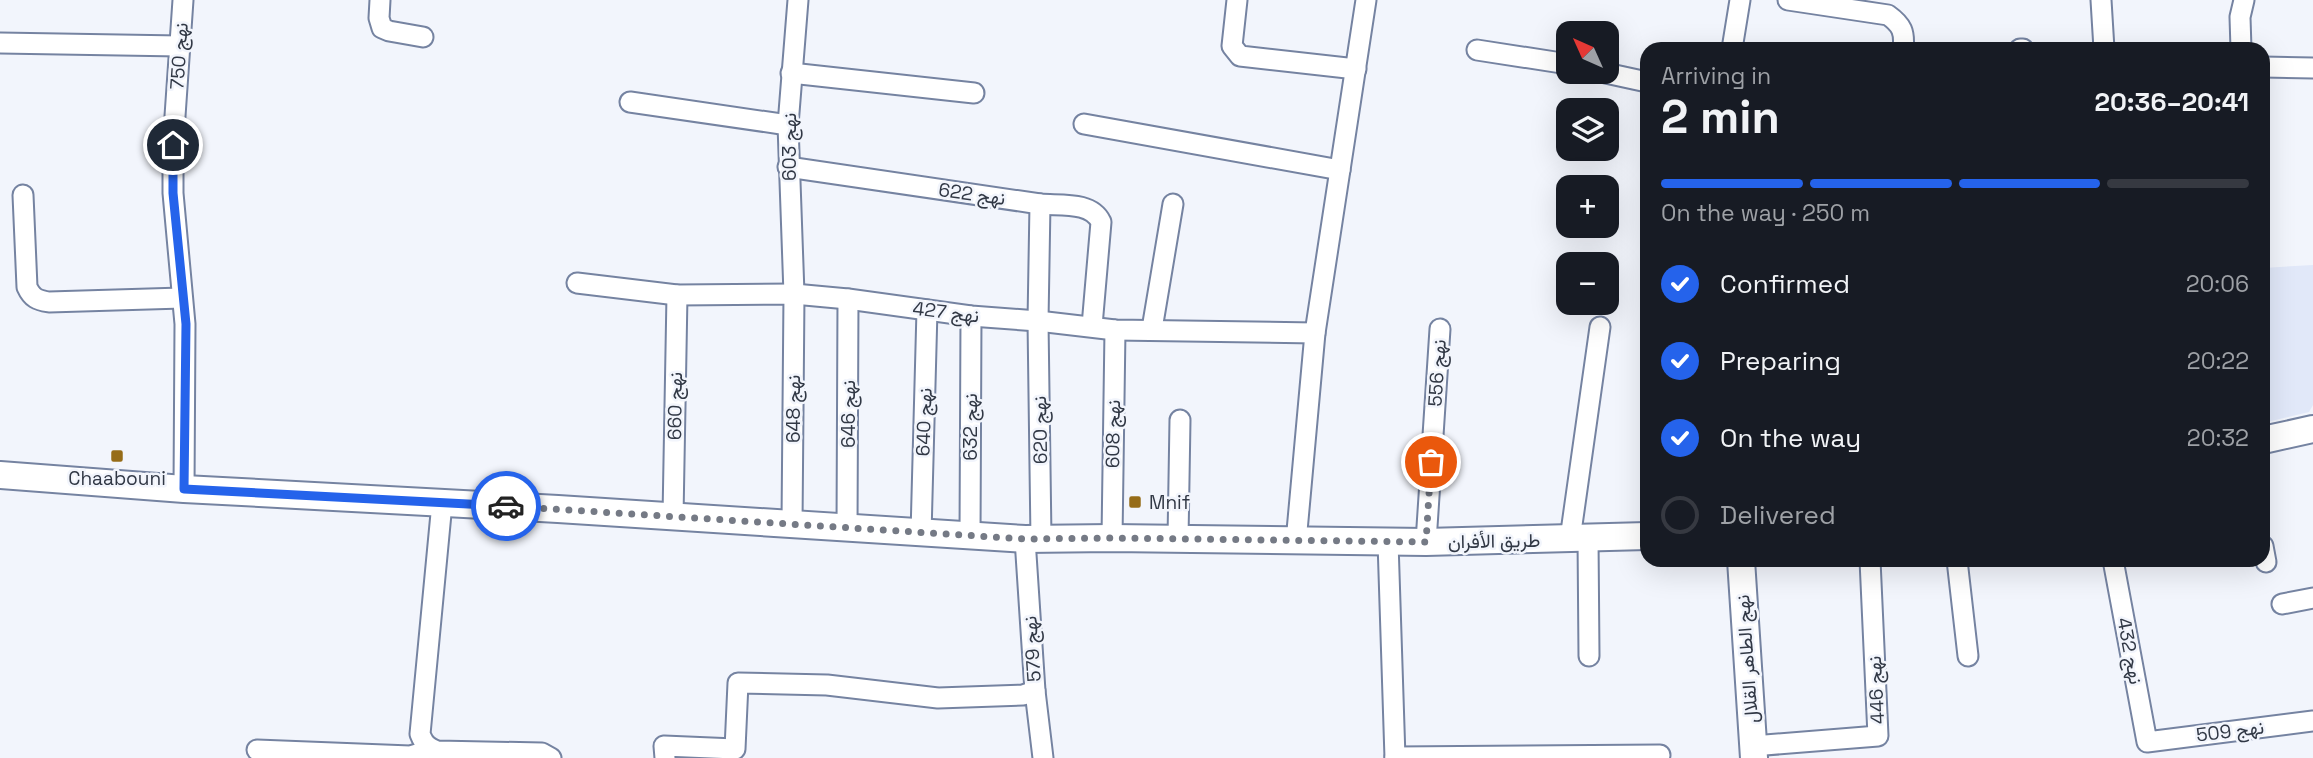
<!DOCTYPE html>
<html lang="en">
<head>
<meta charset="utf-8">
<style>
	body { margin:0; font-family:"Space Grotesk",Vazirmatn,sans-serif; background:#242831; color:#f1f3f6; height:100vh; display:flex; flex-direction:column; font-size:26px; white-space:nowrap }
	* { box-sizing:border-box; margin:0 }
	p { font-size:23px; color:#9ea1a6 }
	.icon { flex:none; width:38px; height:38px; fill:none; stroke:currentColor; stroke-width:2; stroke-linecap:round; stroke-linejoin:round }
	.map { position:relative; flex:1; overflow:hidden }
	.side { position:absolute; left:1640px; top:42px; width:630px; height:525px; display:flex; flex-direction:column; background:#171b24; border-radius:21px; box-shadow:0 7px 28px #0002 }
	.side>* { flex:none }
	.needle { width:46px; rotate:315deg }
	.fabs { position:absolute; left:1556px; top:21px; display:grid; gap:14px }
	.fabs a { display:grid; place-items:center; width:63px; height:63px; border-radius:14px; background:#171b24; box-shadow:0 7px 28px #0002; font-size:35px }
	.pin { position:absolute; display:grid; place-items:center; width:60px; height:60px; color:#fff; margin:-30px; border:4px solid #fff; border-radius:50%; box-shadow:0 2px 7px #0007 }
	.courier { position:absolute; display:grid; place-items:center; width:70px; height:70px; margin:-35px; border:5px solid #2563eb; border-radius:50%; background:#fff; color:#222; box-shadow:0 2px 9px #0007 }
	.summary em { font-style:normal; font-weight:700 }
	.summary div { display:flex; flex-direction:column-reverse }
	.summary { display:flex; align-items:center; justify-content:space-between; height:119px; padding:0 21px }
	h1 { font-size:46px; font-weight:700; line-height:52px }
	.bar { display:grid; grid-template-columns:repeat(4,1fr); gap:10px 7px; align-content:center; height:84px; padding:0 21px }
	.bar i { height:9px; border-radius:5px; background:#363941 }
	.bar .current { background:#2563eb }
	.bar p { grid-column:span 4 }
	ol { padding:0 21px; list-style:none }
	li { display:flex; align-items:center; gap:21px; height:77px }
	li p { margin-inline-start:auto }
	li .icon { padding:7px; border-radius:50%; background:#2563eb; color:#fff; stroke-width:4 }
	li:last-child { color:#9ea1a6 }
	li i { width:38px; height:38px; border:4px solid #363941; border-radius:50% }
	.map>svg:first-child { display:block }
	.built { fill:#e1e8f9 }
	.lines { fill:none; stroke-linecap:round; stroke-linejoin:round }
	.street-casing { stroke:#7583a1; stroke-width:23 }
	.secondary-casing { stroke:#7583a1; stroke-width:30 }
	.street { stroke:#fff; stroke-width:19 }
	.secondary { stroke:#fff; stroke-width:26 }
	.done { stroke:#757a85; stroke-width:7; stroke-dasharray:0 12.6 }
	.route { stroke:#2563eb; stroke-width:9 }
	.poi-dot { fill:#966c18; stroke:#f2f5fc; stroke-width:2.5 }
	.labels { text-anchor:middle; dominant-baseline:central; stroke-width:5; stroke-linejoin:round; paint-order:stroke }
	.street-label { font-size:19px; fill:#313845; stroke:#f2f5fc }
	.poi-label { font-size:19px; fill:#313845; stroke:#f2f5fc }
</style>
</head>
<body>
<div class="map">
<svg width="2313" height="758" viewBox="0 0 2313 758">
	<rect width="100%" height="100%" fill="#f2f5fc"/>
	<path class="built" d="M 2313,265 L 2313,405 L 2309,412 L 2263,423 L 2263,268 Z"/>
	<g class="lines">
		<g class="street-casing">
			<g id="street">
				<path d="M 183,0 L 173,145 L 173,193 L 185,324 L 184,489"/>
				<path d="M 380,0 L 379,18 L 382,28 L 389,31 L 423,37"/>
				<path d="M 1237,0 L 1232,46 L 1240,56 L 1356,69"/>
				<path d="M 1788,0 L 1888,15 C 1902,25 1905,32 1903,49"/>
				<path d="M 2101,0 L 2104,49"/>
				<path d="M 0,43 L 180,46"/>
				<path d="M 1732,49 L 1740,0"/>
				<path d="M 2020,49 L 2023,49"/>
				<path d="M 2241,49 L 2240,17 L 2244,0"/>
				<path d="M 1477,50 L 1568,64"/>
				<path d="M 2263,67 L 2313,68"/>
				<path d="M 1601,72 L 1647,82"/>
				<path d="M 791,73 L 974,93"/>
				<path d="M 630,102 L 788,125"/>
				<path d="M 1084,124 L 1340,170"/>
				<path d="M 788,167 L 1040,204 L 1038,321 L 1041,539"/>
				<path d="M 23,195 L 27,287 C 32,298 37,300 49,302 L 182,298"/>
				<path d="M 1040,204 C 1060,206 1091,201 1101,222 L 1092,326"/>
				<path d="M 577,283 L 677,295 L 794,294 L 848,299 L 971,316 L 1038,321 L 1115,330 L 1315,333"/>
				<path d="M 1152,329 L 1173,204"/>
				<path d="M 442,503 L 420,734 C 424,744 427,747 437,751 L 542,753 L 551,758"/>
				<path d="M 673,517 L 677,295"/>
				<path d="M 792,524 L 794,294 L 788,125 L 798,0"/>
				<path d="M 847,529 L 848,299"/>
				<path d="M 921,534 L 927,310"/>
				<path d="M 970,537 L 971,316"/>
				<path d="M 1112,538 L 1115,330"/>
				<path d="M 1588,538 L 1589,656"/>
				<path d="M 1025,539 L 1035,691 L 1043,758"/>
				<path d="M 1178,539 L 1180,420"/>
				<path d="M 1570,539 L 1600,327"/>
				<path d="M 1296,542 L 1315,333 L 1366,0"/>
				<path d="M 1388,542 L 1395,758"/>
				<path d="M 1426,542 L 1440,329"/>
				<path d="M 2263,546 L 2266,562"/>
				<path d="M 1957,560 L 1968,656"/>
				<path d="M 2113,560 L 2147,742 L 2313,721"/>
				<path d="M 2282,604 L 2313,598"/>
				<path d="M 1753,746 L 1878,736 L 1870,560"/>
				<path d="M 257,750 L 410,756 L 420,753 L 428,747"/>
				<path d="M 1395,757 L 1660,755"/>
				<path d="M 665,758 L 664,746 L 735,749 L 738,683 L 827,685 L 938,698 L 1023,695 L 1035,691"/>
			</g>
		</g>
		<g class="secondary-casing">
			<g id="secondary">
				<path d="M 2263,440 L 2313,429"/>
				<path d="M 0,475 L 184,489 L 558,509 L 1025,539 L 1112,538 L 1426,542 L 1647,536"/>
				<path d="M 1741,560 L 1754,758"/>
			</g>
		</g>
		<use href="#street" class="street"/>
		<use href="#secondary" class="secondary"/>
	</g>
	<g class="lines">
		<path class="done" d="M 506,506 L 1025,539 L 1112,538 L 1426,542 L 1431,462"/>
		<path class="route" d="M 173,145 L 173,193 L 186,324 L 184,489 L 506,506"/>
	</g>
	<g class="poi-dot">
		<rect x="110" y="449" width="14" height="14" rx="3.5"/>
		<rect x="1128" y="495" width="14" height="14" rx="3.5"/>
	</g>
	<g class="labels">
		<g class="street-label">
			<text transform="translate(179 56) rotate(-86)">نهج 750</text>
			<text transform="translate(789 147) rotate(-90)">نهج 603</text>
			<text transform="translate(972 194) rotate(8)">نهج 622</text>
			<text transform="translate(946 312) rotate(7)">نهج 427</text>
			<text transform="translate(1437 373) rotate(-86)">نهج 556</text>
			<text transform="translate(675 406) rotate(-89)">نهج 660</text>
			<text transform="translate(793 409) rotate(-90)">نهج 648</text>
			<text transform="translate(848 414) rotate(-90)">نهج 646</text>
			<text transform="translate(924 422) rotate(-88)">نهج 640</text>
			<text transform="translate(970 427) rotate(-90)">نهج 632</text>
			<text transform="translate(1040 430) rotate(-91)">نهج 620</text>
			<text transform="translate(1113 434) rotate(-89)">نهج 608</text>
			<text transform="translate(1494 541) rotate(-1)">طريق الأفران</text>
			<text transform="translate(1032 649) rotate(-94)">نهج 579</text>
			<text transform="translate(2130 651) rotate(79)">نهج 432</text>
			<text transform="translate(1747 659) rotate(-94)">نهج الطاهر القلال</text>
			<text transform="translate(1876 690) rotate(-93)">نهج 446</text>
			<text transform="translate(2230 731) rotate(-7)">نهج 509</text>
		</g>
		<g class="poi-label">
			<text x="117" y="478">Chaabouni</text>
			<text x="1149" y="502" text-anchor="start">Mnif</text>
		</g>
	</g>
</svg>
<div class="fabs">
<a><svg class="needle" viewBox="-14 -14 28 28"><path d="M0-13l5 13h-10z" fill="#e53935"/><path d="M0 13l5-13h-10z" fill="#9ea1a6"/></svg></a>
<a><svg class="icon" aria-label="layers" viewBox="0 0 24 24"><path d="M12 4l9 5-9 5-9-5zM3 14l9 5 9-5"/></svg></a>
<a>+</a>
<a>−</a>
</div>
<div class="pin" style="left:1431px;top:462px;background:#ea580c"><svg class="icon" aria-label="bag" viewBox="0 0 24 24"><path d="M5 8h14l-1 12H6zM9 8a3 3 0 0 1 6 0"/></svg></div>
<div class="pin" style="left:173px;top:145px;background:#1f2937"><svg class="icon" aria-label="home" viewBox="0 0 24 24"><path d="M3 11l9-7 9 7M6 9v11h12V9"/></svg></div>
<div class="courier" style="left:506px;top:506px"><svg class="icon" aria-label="car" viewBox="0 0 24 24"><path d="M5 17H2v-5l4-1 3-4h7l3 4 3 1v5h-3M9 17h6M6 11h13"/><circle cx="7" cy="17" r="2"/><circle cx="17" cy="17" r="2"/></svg></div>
<section class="side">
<div class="summary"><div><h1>2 min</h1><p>Arriving in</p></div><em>20:36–20:41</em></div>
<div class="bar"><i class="current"></i><i class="current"></i><i class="current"></i><i></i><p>On the way · 250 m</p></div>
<ol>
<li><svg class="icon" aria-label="check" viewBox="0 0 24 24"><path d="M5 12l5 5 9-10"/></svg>Confirmed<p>20:06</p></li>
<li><svg class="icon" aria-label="check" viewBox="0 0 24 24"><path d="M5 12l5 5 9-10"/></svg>Preparing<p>20:22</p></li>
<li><svg class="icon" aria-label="check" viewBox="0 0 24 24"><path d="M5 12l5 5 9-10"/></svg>On the way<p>20:32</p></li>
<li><i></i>Delivered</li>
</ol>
</section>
</div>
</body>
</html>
